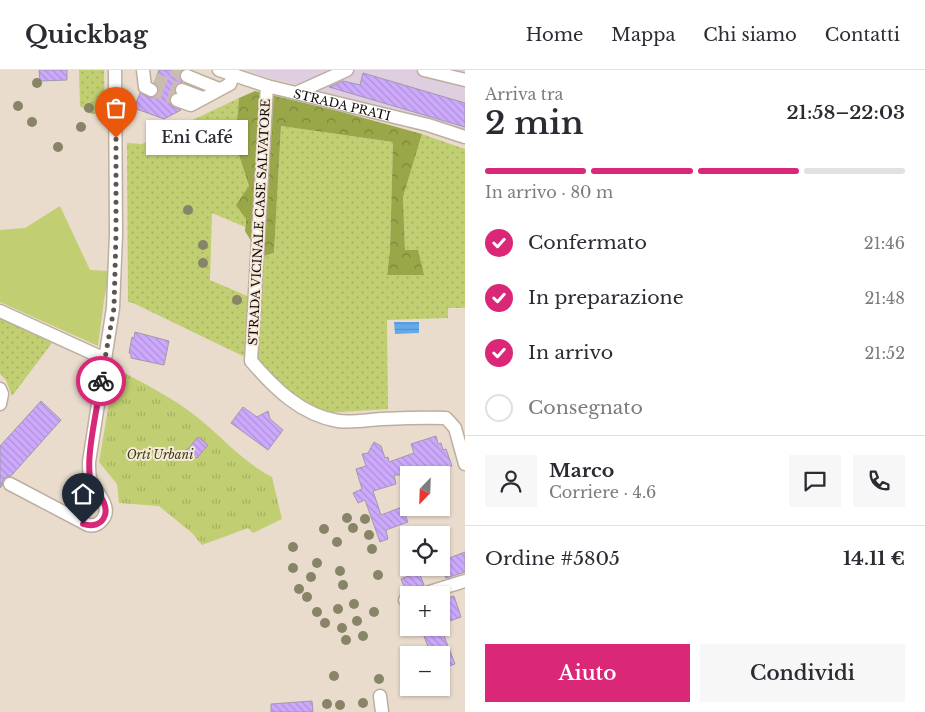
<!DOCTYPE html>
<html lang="it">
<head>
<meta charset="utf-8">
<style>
	body { margin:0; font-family:"Libre Baskerville",serif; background:#f7f7f7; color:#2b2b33; height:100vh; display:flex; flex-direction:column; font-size:19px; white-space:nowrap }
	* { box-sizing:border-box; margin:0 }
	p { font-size:16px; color:#7c7c81 }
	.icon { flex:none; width:28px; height:28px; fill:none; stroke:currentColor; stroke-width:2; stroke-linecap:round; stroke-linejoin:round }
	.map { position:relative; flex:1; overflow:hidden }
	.panel { display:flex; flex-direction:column; background:#fff; width:460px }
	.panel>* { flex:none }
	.needle { width:32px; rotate:203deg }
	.controls { position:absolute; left:400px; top:396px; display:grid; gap:10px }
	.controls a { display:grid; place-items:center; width:50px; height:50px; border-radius:0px; background:#fff; box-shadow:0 1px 4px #0004; font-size:25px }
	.pin { position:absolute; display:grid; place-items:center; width:42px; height:42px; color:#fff; margin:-51px -21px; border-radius:50% 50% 50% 0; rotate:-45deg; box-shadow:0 0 5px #0007 }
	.pin .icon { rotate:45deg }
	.courier { position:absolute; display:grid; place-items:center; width:50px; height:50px; margin:-25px; border:4px solid #db2777; border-radius:50%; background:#fff; color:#222; box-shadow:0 1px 6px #0007 }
	.bubble { position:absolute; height:35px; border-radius:0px; background:#fff; box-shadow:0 1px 4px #0004; font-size:16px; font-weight:600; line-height:35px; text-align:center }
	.summary em { font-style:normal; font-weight:600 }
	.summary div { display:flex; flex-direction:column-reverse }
	.summary { display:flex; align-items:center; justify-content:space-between; height:85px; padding:0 20px }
	h1 { font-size:32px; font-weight:600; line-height:38px }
	.bar { display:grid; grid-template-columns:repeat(4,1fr); gap:8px 5px; align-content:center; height:60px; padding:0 20px }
	.bar i { height:6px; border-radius:4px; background:#e1e1e2 }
	.bar .current { background:#db2777 }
	.bar p { grid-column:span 4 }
	.line { display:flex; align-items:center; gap:12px; padding:0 20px; border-top:1px solid #e1e1e2 }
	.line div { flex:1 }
	.round { display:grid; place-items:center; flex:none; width:52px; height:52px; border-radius:0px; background:#f7f7f7 }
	ol { padding:0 20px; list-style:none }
	li { display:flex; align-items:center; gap:15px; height:55px }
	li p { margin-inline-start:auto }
	li .icon { padding:5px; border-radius:50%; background:#db2777; color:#fff; stroke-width:4 }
	li:last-child { color:#7c7c81 }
	li i { width:28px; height:28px; border:2px solid #e1e1e2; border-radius:50% }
	.button { display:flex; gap:10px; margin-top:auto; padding:10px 20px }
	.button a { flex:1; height:58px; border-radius:0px; background:#db2777; color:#fff; font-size:20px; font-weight:600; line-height:58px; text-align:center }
	.button a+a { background:#f7f7f7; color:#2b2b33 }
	header { display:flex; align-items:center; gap:30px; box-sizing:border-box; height:70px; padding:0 25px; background:#fff; border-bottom:1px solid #e1e1e2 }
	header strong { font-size:24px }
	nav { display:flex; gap:28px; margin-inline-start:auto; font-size:18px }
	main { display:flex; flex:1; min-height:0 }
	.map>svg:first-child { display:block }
	.commercial { fill:#decee0 }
	.grass { fill:url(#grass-dots) }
	.forest { fill:url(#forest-crowns) }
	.park { fill:url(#park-tufts) }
	.garden { fill:#c1cf72 }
	.water { fill:url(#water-rules) }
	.building { fill:url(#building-back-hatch); stroke:#a099aa }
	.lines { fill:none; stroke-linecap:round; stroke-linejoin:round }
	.minor-tunnel { stroke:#c9bdb0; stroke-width:12; stroke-dasharray:12 6; stroke-linecap:butt }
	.minor-casing { stroke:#bcafa0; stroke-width:15 }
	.minor { stroke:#fff; stroke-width:12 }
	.tree { fill:#878467 }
	.done { stroke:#5d554e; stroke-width:5; stroke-dasharray:0 9 }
	.route { stroke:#db2777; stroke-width:6 }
	.labels { text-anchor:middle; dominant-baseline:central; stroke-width:4; stroke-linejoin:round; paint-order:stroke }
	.street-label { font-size:12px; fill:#120d09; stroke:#f7e9da }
	.park-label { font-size:12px; font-style:italic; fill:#363c14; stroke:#f7e9da }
</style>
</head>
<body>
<header>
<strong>Quickbag</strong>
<nav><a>Home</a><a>Mappa</a><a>Chi siamo</a><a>Contatti</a></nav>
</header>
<main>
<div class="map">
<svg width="465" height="642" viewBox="0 0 465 642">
	<defs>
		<pattern id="grass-dots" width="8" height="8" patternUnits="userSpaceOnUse" patternTransform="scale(1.25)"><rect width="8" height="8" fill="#c1cf72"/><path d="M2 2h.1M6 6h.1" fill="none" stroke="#a5b161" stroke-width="1.8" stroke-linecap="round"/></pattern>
		<pattern id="forest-crowns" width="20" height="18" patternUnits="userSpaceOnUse" patternTransform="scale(1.25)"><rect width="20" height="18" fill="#9aa749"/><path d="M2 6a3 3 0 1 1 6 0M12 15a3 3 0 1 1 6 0" fill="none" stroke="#7c863b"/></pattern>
		<pattern id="park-tufts" width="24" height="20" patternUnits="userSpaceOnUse" patternTransform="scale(1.25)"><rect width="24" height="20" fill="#c1cf72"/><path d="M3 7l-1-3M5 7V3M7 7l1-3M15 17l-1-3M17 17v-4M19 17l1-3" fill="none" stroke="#a5b161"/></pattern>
		<pattern id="water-rules" width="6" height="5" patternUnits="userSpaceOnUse" patternTransform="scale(1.25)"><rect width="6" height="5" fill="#63aaec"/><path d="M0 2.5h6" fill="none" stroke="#5591c9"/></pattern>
		<pattern id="building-back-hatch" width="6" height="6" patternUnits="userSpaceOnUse" patternTransform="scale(1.25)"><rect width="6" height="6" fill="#cda9fc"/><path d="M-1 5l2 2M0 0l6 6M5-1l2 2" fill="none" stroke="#af90d7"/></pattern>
	</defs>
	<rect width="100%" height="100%" fill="#e9dccd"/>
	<path class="commercial" d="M 246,0 L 465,0 L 465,62 L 333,24 L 262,6 Z"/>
	<g class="grass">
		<path d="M 79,0 L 104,0 L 105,44 L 91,44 L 80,36 Z"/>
		<path d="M 239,28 L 235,73 L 249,116 L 245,157 L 212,143 L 210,210 L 252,228 L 249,289 L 133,233 L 128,232 L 127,73 L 142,74 Z"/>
		<path d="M 281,56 L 393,72 L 390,179 L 387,204 L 405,180 L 403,127 L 422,64 L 465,79 L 465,238 L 448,238 L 448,248 L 387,250 L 388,339 L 325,343 L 296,327 L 273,310 L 260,292 L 255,278 L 261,187 L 274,183 Z"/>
		<path d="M 0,248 L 52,273 L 12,326 L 6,310 L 0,304 Z"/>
	</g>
	<path class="forest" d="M 255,21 L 342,42 L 422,64 L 403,127 L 405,180 L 418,180 L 424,205 L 387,205 L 390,179 L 393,72 L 281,56 L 274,183 L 261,187 L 245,161 L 246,149 L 236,135 L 249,116 L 235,73 L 239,28 Z"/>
	<path class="park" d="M 115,298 C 143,313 172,327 197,347 C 222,367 243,392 272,407 L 282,449 L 253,463 L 248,458 L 202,475 L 192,463 L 159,436 L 119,433 L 117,414 L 99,392 Z"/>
	<path class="garden" d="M 60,136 L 90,200 L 110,201 L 104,230 L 98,276 L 0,232 L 0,160 L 25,158 Z"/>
	<path class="water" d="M 394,252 L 419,252 L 419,263 L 395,264 Z"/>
	<g class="building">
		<path d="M 39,0 L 67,0 L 67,10 L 40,11 Z"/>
		<path d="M 159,0 L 182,0 L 179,7 L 182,12 L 175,17 L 174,22 L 170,27 L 169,31 L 171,36 L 181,40 L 164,49 L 134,38 L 140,23 L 151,28 L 158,24 L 159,19 L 154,13 Z"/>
		<path d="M 363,3 L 465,33 L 465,57 L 329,17 L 343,11 L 360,15 Z"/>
		<path d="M 135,262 L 169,271 L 164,295 L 131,288 L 131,284 L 129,283 L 132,267 L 134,268 Z"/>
		<path d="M 41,331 L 61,350 L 11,406 L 6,407 L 3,410 L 2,416 L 0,418 L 0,376 Z"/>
		<path d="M 243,337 L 257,347 L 268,341 L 270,349 L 283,360 L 268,380 L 231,353 Z"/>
		<path d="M 436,366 L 438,374 L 441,373 L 443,380 L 446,379 L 452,396 L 444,398 L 445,402 L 437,405 L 394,405 L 396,414 L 373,421 L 381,445 L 402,437 L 408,452 L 386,460 L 388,469 L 380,472 L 365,430 L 358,433 L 353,423 L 362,419 L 356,399 L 366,396 L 362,384 L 368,383 L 374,372 L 381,376 L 385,388 L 388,387 L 389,392 L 414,383 L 411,374 Z"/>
		<path d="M 198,367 L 208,375 L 197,388 L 187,380 Z"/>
		<path d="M 465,482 L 465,502 L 446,508 L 441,497 L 441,491 Z"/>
		<path d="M 419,502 L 424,515 L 411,520 L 406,521 L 401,509 Z"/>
		<path d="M 454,526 L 461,547 L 441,554 L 441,530 Z"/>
		<path d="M 421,558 L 441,558 L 455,594 L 441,599 L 441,585 L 431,585 Z"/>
		<path d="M 312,631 L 313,642 L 271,642 L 271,634 Z"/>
	</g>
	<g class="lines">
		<g class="minor-tunnel">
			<path d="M 172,0 L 187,6"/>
			<path d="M 155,9 L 182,20"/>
			<path d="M 151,20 L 177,30"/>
		</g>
		<g class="minor-casing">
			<g id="minor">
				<path d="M 143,0 L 145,17 L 151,20"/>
				<path id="s1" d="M 219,0 L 267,16 L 428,55 L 465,67"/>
				<path d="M 424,0 L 465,10"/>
				<path d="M 187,6 L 219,19"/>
				<path d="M 267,16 L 251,291 C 274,318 301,345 338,351 C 352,353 367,350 381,349 C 403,348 424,347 446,348 L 455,358 L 465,394"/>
				<path d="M 182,20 L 203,28"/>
				<path d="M 296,23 L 347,0"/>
				<path d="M 177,30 L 191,35 L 230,14 L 233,5"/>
				<path d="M 0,241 L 105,289"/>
				<path d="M 0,319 L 2,324 L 0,334"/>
				<path d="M 10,414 L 88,455 C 93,456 98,455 102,450 C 114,437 94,421 90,408 C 89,403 89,397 89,392 L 113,238 L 116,164 L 115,0"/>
				<path d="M 420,525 L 465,511"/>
				<path d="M 405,530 L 409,528"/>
				<path d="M 380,626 L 382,642"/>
			</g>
		</g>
		<use href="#minor" class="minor"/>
	</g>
	<g class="tree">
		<circle cx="37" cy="13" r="5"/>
		<circle cx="18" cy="36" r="5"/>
		<circle cx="89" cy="38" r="5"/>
		<circle cx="32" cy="52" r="5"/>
		<circle cx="81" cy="57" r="5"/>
		<circle cx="191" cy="63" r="5"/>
		<circle cx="58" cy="77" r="5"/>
		<circle cx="188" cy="140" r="5"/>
		<circle cx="203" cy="175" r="5"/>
		<circle cx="203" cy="193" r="5"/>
		<circle cx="237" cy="230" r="5"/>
		<circle cx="347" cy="448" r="5"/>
		<circle cx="365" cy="449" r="5"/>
		<circle cx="353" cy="458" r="5"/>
		<circle cx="324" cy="459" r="5"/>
		<circle cx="369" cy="465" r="5"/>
		<circle cx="337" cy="472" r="5"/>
		<circle cx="293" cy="477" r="5"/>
		<circle cx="372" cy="479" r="5"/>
		<circle cx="317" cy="493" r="5"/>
		<circle cx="293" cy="498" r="5"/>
		<circle cx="340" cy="501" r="5"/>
		<circle cx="378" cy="505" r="5"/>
		<circle cx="311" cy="507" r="5"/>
		<circle cx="343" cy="515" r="5"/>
		<circle cx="299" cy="519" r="5"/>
		<circle cx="307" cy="527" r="5"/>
		<circle cx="354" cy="534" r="5"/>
		<circle cx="338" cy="539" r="5"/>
		<circle cx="317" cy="542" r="5"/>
		<circle cx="374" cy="542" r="5"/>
		<circle cx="357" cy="551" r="5"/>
		<circle cx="325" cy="553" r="5"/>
		<circle cx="342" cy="558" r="5"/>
		<circle cx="363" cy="566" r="5"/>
		<circle cx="346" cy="570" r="5"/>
		<circle cx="334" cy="606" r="5"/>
		<circle cx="379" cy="609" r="5"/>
		<circle cx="363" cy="633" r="5"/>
		<circle cx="327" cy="634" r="5"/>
		<circle cx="340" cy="635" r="5"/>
	</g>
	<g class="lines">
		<path class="done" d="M 101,311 L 114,238 L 116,164 L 116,68"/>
		<path class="route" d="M 83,454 C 92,457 102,455 105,445 C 109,432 93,419 90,407 C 86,384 98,336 101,311"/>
	</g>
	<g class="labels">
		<g class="street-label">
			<text stroke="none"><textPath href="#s1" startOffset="128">STRADA PRATI</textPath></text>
			<text transform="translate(259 152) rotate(-87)">STRADA VICINALE CASE SALVATORE</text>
		</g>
		<g class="park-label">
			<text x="160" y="384">Orti Urbani</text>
		</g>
	</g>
</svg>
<div class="controls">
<a><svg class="needle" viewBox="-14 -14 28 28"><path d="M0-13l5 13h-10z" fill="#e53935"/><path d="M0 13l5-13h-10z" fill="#7c7c81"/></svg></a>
<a><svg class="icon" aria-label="locate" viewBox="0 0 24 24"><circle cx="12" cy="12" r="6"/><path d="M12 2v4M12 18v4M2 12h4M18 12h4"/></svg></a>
<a>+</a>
<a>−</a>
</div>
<div class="pin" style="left:116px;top:68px;background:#ea580c"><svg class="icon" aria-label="bag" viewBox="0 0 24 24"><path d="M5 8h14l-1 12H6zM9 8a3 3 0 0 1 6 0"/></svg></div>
<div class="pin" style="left:83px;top:454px;background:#1f2937"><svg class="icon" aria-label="home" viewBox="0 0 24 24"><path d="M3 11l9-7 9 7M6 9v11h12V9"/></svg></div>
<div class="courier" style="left:101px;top:311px"><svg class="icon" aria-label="bike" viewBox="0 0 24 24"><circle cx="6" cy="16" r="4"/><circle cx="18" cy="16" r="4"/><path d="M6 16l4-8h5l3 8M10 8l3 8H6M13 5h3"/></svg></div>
<div class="bubble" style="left:146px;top:50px;width:102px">Eni Café</div>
</div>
<section class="panel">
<div class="summary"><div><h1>2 min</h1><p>Arriva tra</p></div><em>21:58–22:03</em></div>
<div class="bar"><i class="current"></i><i class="current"></i><i class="current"></i><i></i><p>In arrivo · 80 m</p></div>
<ol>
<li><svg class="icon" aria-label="check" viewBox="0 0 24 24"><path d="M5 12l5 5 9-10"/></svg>Confermato<p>21:46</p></li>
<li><svg class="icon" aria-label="check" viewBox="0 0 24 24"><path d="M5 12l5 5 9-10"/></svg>In preparazione<p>21:48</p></li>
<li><svg class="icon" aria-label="check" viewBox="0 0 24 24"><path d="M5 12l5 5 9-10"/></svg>In arrivo<p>21:52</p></li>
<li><i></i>Consegnato</li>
</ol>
<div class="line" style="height:90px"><a class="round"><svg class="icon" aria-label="person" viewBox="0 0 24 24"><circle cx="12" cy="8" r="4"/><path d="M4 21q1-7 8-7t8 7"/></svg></a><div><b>Marco</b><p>Corriere · 4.6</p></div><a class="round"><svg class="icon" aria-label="chat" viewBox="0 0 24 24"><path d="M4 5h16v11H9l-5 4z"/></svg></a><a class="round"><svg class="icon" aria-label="phone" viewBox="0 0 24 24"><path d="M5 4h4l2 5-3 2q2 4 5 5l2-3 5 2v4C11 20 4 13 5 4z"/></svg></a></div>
<div class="line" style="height:65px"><div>Ordine #5805</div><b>14.11 €</b></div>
<div class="button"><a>Aiuto</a><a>Condividi</a></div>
</section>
</main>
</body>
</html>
